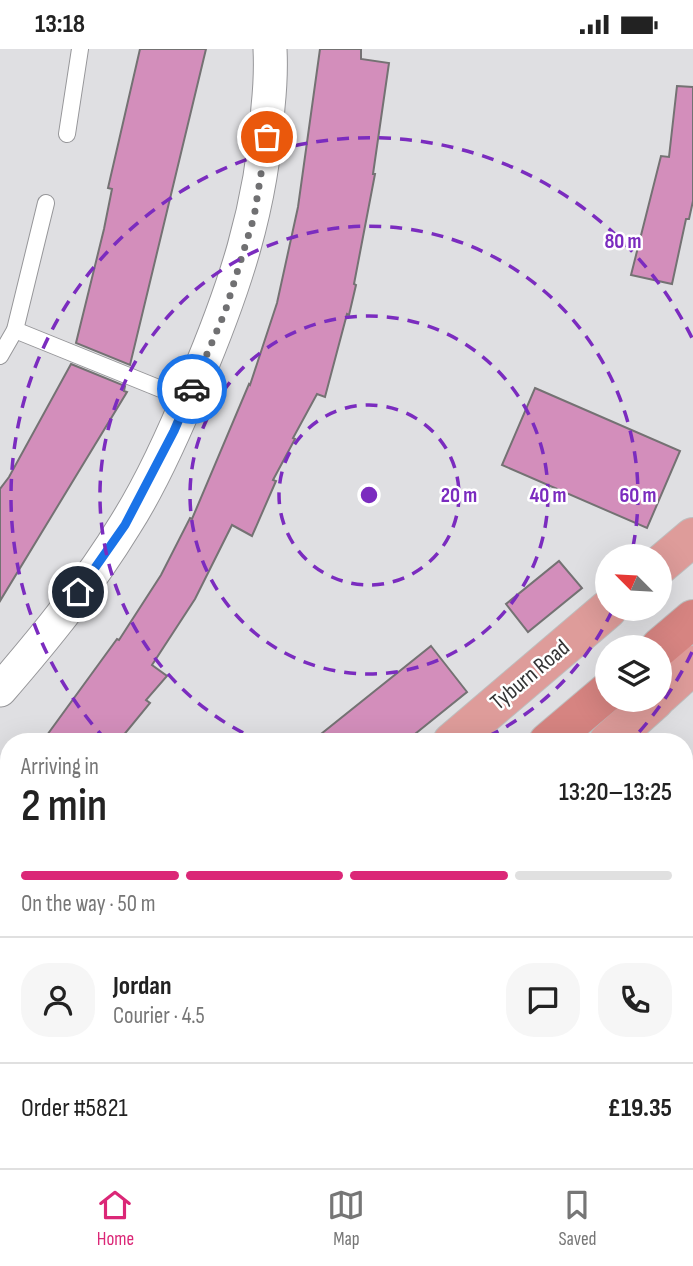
<!DOCTYPE html>
<html lang="en">
<head>
<meta charset="utf-8">
<style>
	body { margin:0; font-family:"Sofia Sans Condensed",sans-serif; background:#f6f6f6; color:#222; height:100vh; display:flex; flex-direction:column; font-size:26px; white-space:nowrap }
	* { box-sizing:border-box; margin:0 }
	p { font-size:23px; color:#767676 }
	.icon { flex:none; width:38px; height:38px; fill:none; stroke:currentColor; stroke-width:2; stroke-linecap:round; stroke-linejoin:round }
	.map { position:relative; flex:1; overflow:hidden }
	.panel { position:absolute; left:0px; top:684px; width:693px; height:436px; display:flex; flex-direction:column; background:#fff; border-radius:28px 28px 0 0; box-shadow:0 7px 28px #0002 }
	.panel>* { flex:none }
	.needle { width:46px; rotate:294deg }
	.controls { position:absolute; left:595px; top:495px; display:grid; gap:14px }
	.controls a { display:grid; place-items:center; width:77px; height:77px; border-radius:50%; background:#fff; box-shadow:0 7px 28px #0002; font-size:35px }
	.pin { position:absolute; display:grid; place-items:center; width:60px; height:60px; color:#fff; margin:-30px; border:4px solid #fff; border-radius:50%; box-shadow:0 2px 7px #0007 }
	.courier { position:absolute; display:grid; place-items:center; width:70px; height:70px; margin:-35px; border:5px solid #1a73e8; border-radius:50%; background:#fff; color:#222; box-shadow:0 2px 9px #0007 }
	.head em { font-style:normal; font-weight:600 }
	.head div { display:flex; flex-direction:column-reverse }
	.head { display:flex; align-items:center; justify-content:space-between; height:119px; padding:0 21px }
	h1 { font-size:46px; font-weight:600; line-height:52px }
	.bar { display:grid; grid-template-columns:repeat(4,1fr); gap:10px 7px; align-content:center; height:84px; padding:0 21px }
	.bar i { height:9px; border-radius:5px; background:#e0e0e0 }
	.bar .on { background:#db2777 }
	.bar p { grid-column:span 4 }
	.line { display:flex; align-items:center; gap:18px; padding:0 21px; border-top:2px solid #e0e0e0 }
	.line div { flex:1 }
	.round { display:grid; place-items:center; flex:none; width:74px; height:74px; border-radius:28px; background:#f6f6f6 }
	.status { display:flex; justify-content:space-between; align-items:center; height:49px; padding:0 35px; background:#fff; direction:ltr }
	.status svg { height:19px; fill:currentColor }
	.menu { display:flex; justify-content:space-around; align-items:center; height:98px; border-top:2px solid #e0e0e0; background:#fff; font-size:19px; color:#767676 }
	.menu a { display:grid; justify-items:center; gap:4px }
	.menu .on { color:#db2777 }
	.map>svg:first-child { display:block }
	.water { fill:#4aa3c9 }
	.building { fill:#d38ebb; stroke:#747273; stroke-width:2 }
	.lines { fill:none; stroke-linecap:round; stroke-linejoin:round }
	.service-casing { stroke:#969699; stroke-width:18 }
	.minor-casing { stroke:#969699; stroke-width:35 }
	.trunk-casing { stroke:#bebebe; stroke-width:40 }
	.motorway-casing { stroke:#bebebe; stroke-width:40 }
	.path { stroke:#a5a5a7; stroke-width:4.5; stroke-dasharray:2 5; stroke-linecap:butt }
	.service { stroke:#fff; stroke-width:16 }
	.minor { stroke:#fff; stroke-width:33 }
	.trunk { stroke:#de9c9a; stroke-width:38 }
	.motorway { stroke:#d68481; stroke-width:38 }
	.done { stroke:#707072; stroke-width:7; stroke-dasharray:0 12.6 }
	.route { stroke:#1a73e8; stroke-width:9 }
	.ring { fill:none; stroke:#7b2cbf; stroke-width:3.5; stroke-dasharray:12 9 }
	.labels { text-anchor:middle; dominant-baseline:central; stroke-width:5; stroke-linejoin:round; paint-order:stroke }
	.street-label { font-size:23px; fill:#343435; stroke:#fff }
	.centre { fill:#7b2cbf; stroke:#fff; stroke-width:3.5 }
	.ring-label { font-size:21px; text-anchor:middle; font-weight:bold; fill:#7b2cbf; stroke:#fff; stroke-width:5; stroke-linejoin:round; paint-order:stroke }
</style>
</head>
<body>
<div class="status"><b>13:18</b><svg viewBox="0 0 49 12"><path d="M0 12V9h3v3zM5 12V6h3v6zM10 12V3h3v9zM15 12V0h3v12zM26 1h20v11H26zM47 4h2v5h-2z"/></svg></div>
<div class="map">
<svg width="693" height="1119" viewBox="0 0 693 1119">
	<rect width="100%" height="100%" fill="#dfdfe2"/>
	<g class="water">
		<path d="M 693,878 L 693,952 L 684,959 L 684,884 Z"/>
		<path d="M 346,1111 L 454,1111 L 441,1119 L 333,1119 Z"/>
	</g>
	<g class="building">
		<path d="M 140,0 L 206,0 L 130,316 L 76,294 L 104,180 L 112,140 L 108,139 Z"/>
		<path d="M 320,0 L 361,0 L 361,10 L 389,14 L 373,125 L 375,125 L 354,235 L 356,236 L 349,266 L 347,265 L 325,348 L 317,345 L 293,389 L 295,390 L 273,431 L 276,432 L 252,487 L 232,476 L 195,550 L 152,616 L 167,627 L 146,651 L 150,654 L 118,693 L 42,693 L 117,590 L 119,591 L 161,526 L 190,469 L 192,470 L 249,335 L 250,336 L 277,254 L 298,158 Z"/>
		<path d="M 677,37 L 693,38 L 693,152 L 689,170 L 686,170 L 672,235 L 631,226 L 661,107 L 669,108 Z"/>
		<path d="M 71,315 L 125,337 L 124,342 L 127,343 L 0,552 L 0,440 L 9,428 Z"/>
		<path d="M 535,339 L 680,402 L 647,479 L 502,416 Z"/>
		<path d="M 559,512 L 582,539 L 528,583 L 506,555 Z"/>
		<path d="M 431,597 L 467,643 L 405,693 L 311,693 Z"/>
	</g>
	<g class="lines">
		<g class="service-casing">
			<g id="service">
				<path d="M 67,85 L 80,0"/>
				<path d="M 15,281 L 188,351"/>
				<path d="M 0,307 L 15,281 L 46,154"/>
			</g>
		</g>
		<g class="minor-casing">
			<path id="minor" d="M 0,641 C 45,589 89,535 125,476 C 153,432 175,382 195,333 C 234,241 262,159 268,58 C 270,39 271,20 270,0"/>
		</g>
		<g class="trunk-casing">
			<g id="trunk">
				<path d="M 660,516 L 693,488"/>
				<path d="M 660,646 L 693,616"/>
				<path d="M 452,693 L 608,560"/>
				<path d="M 608,693 L 655,651"/>
				<path d="M 0,1066 L 9,1060"/>
				<path d="M 56,1119 L 68,1111"/>
			</g>
		</g>
		<g class="motorway-casing">
			<g id="motorway">
				<path d="M 660,598 L 693,570"/>
				<path d="M 548,693 L 607,643"/>
				<path d="M 684,1005 L 693,998"/>
				<path d="M 684,1092 L 693,1085"/>
				<path d="M 9,1119 L 25,1111"/>
				<path d="M 536,1119 L 546,1111"/>
				<path d="M 649,1119 L 659,1111"/>
			</g>
		</g>
		<path class="path" d="M 464,1119 L 476,1111"/>
		<use href="#service" class="service"/>
		<use href="#minor" class="minor"/>
		<use href="#trunk" class="trunk"/>
		<use href="#motorway" class="motorway"/>
	</g>
	<g class="lines">
		<path class="done" d="M 192,340 L 225,263 L 254,168 L 267,88"/>
		<path class="route" d="M 78,543 L 125,476 L 174,382 L 192,340"/>
	</g>
	<g class="ring">
		<circle cx="369" cy="446" r="90"/>
		<circle cx="369" cy="446" r="179"/>
		<path d="M612 562A269 269 0 0 1 476 693M262 693A269 269 0 1 1 631 507"/>
		<path d="M692 603A359 359 0 0 1 632 691M106 691A359 359 0 1 1 692 289"/>
	</g>
	<g class="labels">
		<g class="street-label">
			<text transform="translate(530 626) rotate(-40)">Tyburn Road</text>
		</g>
	</g>
	<circle cx="369" cy="446" r="10" class="centre"/>
	<g class="ring-label">
		<text x="623" y="199">80 m</text>
		<text x="459" y="453">20 m</text>
		<text x="548" y="453">40 m</text>
		<text x="638" y="453">60 m</text>
	</g>
</svg>
<div class="controls">
<a><svg class="needle" viewBox="-14 -14 28 28"><path d="M0-13l5 13h-10z" fill="#e53935"/><path d="M0 13l5-13h-10z" fill="#767676"/></svg></a>
<a><svg class="icon" aria-label="layers" viewBox="0 0 24 24"><path d="M12 4l9 5-9 5-9-5zM3 14l9 5 9-5"/></svg></a>
</div>
<div class="pin" style="left:267px;top:88px;background:#ea580c"><svg class="icon" aria-label="bag" viewBox="0 0 24 24"><path d="M5 8h14l-1 12H6zM9 8a3 3 0 0 1 6 0"/></svg></div>
<div class="pin" style="left:78px;top:543px;background:#1f2937"><svg class="icon" aria-label="home" viewBox="0 0 24 24"><path d="M3 11l9-7 9 7M6 9v11h12V9"/></svg></div>
<div class="courier" style="left:192px;top:340px"><svg class="icon" aria-label="car" viewBox="0 0 24 24"><path d="M5 17H2v-5l4-1 3-4h7l3 4 3 1v5h-3M9 17h6M6 11h13"/><circle cx="7" cy="17" r="2"/><circle cx="17" cy="17" r="2"/></svg></div>
<section class="panel">
<div class="head"><div><h1>2 min</h1><p>Arriving in</p></div><em>13:20–13:25</em></div>
<div class="bar"><i class="on"></i><i class="on"></i><i class="on"></i><i></i><p>On the way · 50 m</p></div>
<div class="line" style="height:126px"><a class="round"><svg class="icon" aria-label="person" viewBox="0 0 24 24"><circle cx="12" cy="8" r="4"/><path d="M4 21q1-7 8-7t8 7"/></svg></a><div><b>Jordan</b><p>Courier · 4.5</p></div><a class="round"><svg class="icon" aria-label="chat" viewBox="0 0 24 24"><path d="M4 5h16v11H9l-5 4z"/></svg></a><a class="round"><svg class="icon" aria-label="phone" viewBox="0 0 24 24"><path d="M5 4h4l2 5-3 2q2 4 5 5l2-3 5 2v4C11 20 4 13 5 4z"/></svg></a></div>
<div class="line" style="height:91px"><div>Order #5821</div><b>£19.35</b></div>
</section>
</div>
<nav class="menu">
<a class="on"><svg class="icon" aria-label="home" viewBox="0 0 24 24"><path d="M3 11l9-7 9 7M6 9v11h12V9"/></svg>Home</a>
<a><svg class="icon" aria-label="map" viewBox="0 0 24 24"><path d="M3 6l6-2 6 2 6-2v14l-6 2-6-2-6 2zM9 4v14M15 6v14"/></svg>Map</a>
<a><svg class="icon" aria-label="saved" viewBox="0 0 24 24"><path d="M7 4h10v16l-5-4-5 4z"/></svg>Saved</a>
</nav>
</body>
</html>
